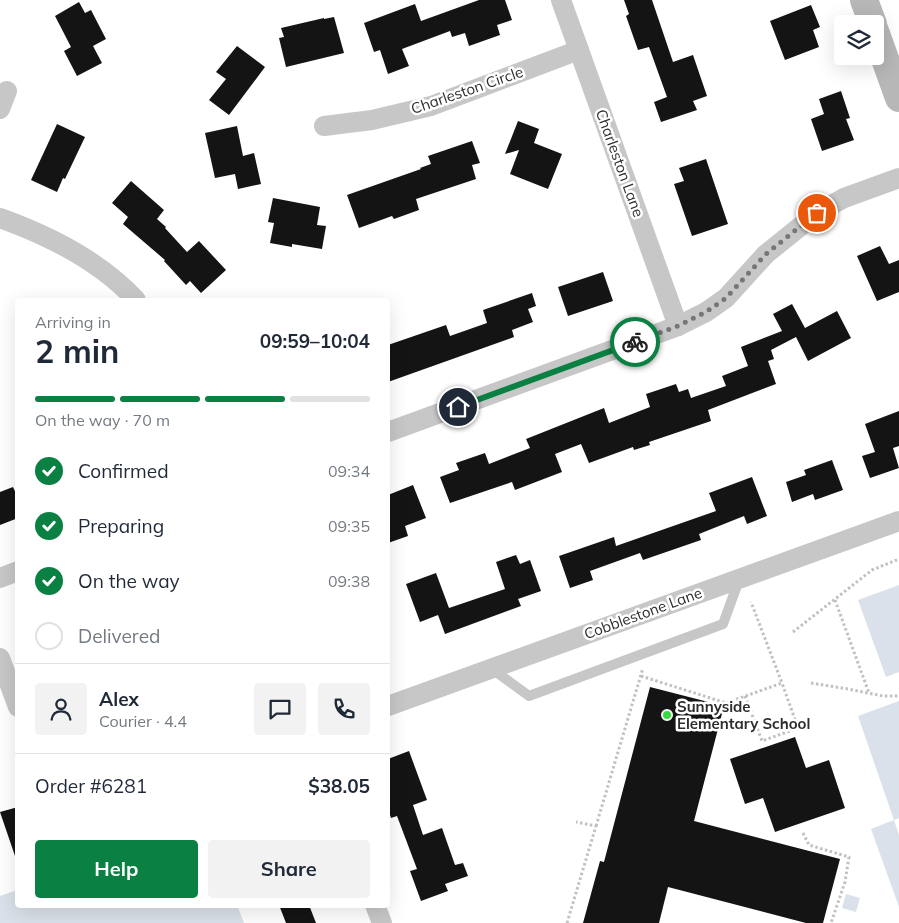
<!DOCTYPE html>
<html lang="en">
<head>
<meta charset="utf-8">
<style>
	body { margin:0; font-family:Mulish,sans-serif; background:#f2f2f3; color:#1f2937; height:100vh; display:flex; flex-direction:column; font-size:19px; white-space:nowrap }
	* { box-sizing:border-box; margin:0 }
	p { font-size:16px; color:#747a83 }
	.icon { flex:none; width:28px; height:28px; fill:none; stroke:currentColor; stroke-width:2; stroke-linecap:round; stroke-linejoin:round }
	.map { position:relative; flex:1; overflow:hidden }
	.panel { position:absolute; left:15px; top:298px; width:375px; height:610px; display:flex; flex-direction:column; background:#fff; border-radius:5px; box-shadow:0 5px 20px #0002 }
	.panel>* { flex:none }
	.tools { position:absolute; left:834px; top:15px; display:grid; gap:10px }
	.tools a { display:grid; place-items:center; width:50px; height:50px; border-radius:5px; background:#fff; box-shadow:0 5px 20px #0002; font-size:25px }
	.pin { position:absolute; display:grid; place-items:center; width:42px; height:42px; color:#fff; margin:-21px; border:2px solid #fff; border-radius:50%; box-shadow:0 1px 5px #0007 }
	.courier { position:absolute; display:grid; place-items:center; width:50px; height:50px; margin:-25px; border:4px solid #0b8043; border-radius:50%; background:#fff; color:#222; box-shadow:0 1px 6px #0007 }
	.overview em { font-style:normal; font-weight:700 }
	.overview div { display:flex; flex-direction:column-reverse }
	.overview { display:flex; align-items:center; justify-content:space-between; height:85px; padding:0 20px }
	h1 { font-size:32px; font-weight:700; line-height:38px }
	.bar { display:grid; grid-template-columns:repeat(4,1fr); gap:8px 5px; align-content:center; height:60px; padding:0 20px }
	.bar i { height:6px; border-radius:4px; background:#e0e1e3 }
	.bar .selected { background:#0b8043 }
	.bar p { grid-column:span 4 }
	.line { display:flex; align-items:center; gap:12px; padding:0 20px; border-top:1px solid #e0e1e3 }
	.line div { flex:1 }
	.round { display:grid; place-items:center; flex:none; width:52px; height:52px; border-radius:5px; background:#f2f2f3 }
	ol { padding:0 20px; list-style:none }
	li { display:flex; align-items:center; gap:15px; height:55px }
	li p { margin-inline-start:auto }
	li .icon { padding:5px; border-radius:50%; background:#0b8043; color:#fff; stroke-width:4 }
	li:last-child { color:#747a83 }
	li i { width:28px; height:28px; border:2px solid #e0e1e3; border-radius:50% }
	.cta { display:flex; gap:10px; margin-top:auto; padding:10px 20px }
	.cta a { flex:1; height:58px; border-radius:5px; background:#0b8043; color:#fff; font-size:20px; font-weight:700; line-height:58px; text-align:center }
	.cta a+a { background:#f2f2f3; color:#1f2937 }
	.map>svg:first-child { display:block }
	.green { fill:#dbe1ea }
	.building { fill:#141414 }
	.lines { fill:none; stroke-linecap:round; stroke-linejoin:round }
	.path { stroke:#c1c1c1; stroke-width:3; stroke-dasharray:2.5 2.5; stroke-linecap:butt }
	.lane { stroke:#c7c7c7; stroke-width:10 }
	.street { stroke:#c7c7c7; stroke-width:20 }
	.secondary { stroke:#b7b7b7; stroke-width:28 }
	.done { stroke:#767676; stroke-width:5; stroke-dasharray:0 9 }
	.route { stroke:#0b8043; stroke-width:6 }
	.poi-dot { fill:#38db3f; stroke:#fff; stroke-width:2 }
	.labels { text-anchor:middle; dominant-baseline:central; stroke-width:5; stroke-linejoin:round; paint-order:stroke }
	.street-label { font-size:15px; fill:#2d2d2d; stroke:#fff }
	.poi-label { font-size:15px; font-weight:bold; fill:#2d2d2d; stroke:#fff; text-anchor:start }
</style>
</head>
<body>
<div class="map">
<svg width="899" height="923" viewBox="0 0 899 923">
	<rect width="100%" height="100%" fill="#fff"/>
	<g class="green">
		<path d="M 899,585 L 899,672 L 886,677 L 858,600 Z"/>
		<path d="M 899,701 L 899,818 L 894,820 L 899,835 L 899,907 L 871,829 L 894,820 L 858,716 Z"/>
		<path d="M 17,890 L 18,905 L 237,905 L 244,923 L 0,923 L 0,896 Z"/>
		<path d="M 846,894 L 860,898 L 856,912 L 842,908 Z"/>
	</g>
	<g class="building">
		<path d="M 479,0 L 505,0 L 512,20 L 497,25 L 500,35 L 469,46 L 465,33 L 452,37 L 450,31 L 402,49 L 409,66 L 388,74 L 380,50 L 374,52 L 364,23 L 415,4 L 421,21 Z"/>
		<path d="M 624,0 L 652,0 L 673,62 L 693,55 L 707,96 L 693,101 L 697,110 L 661,122 L 654,102 L 667,97 L 649,47 L 638,50 L 626,16 L 629,14 Z"/>
		<path d="M 79,2 L 85,13 L 91,10 L 106,39 L 93,46 L 102,63 L 77,76 L 64,51 L 71,47 L 55,16 Z"/>
		<path d="M 811,5 L 820,27 L 813,30 L 819,47 L 785,60 L 770,21 Z"/>
		<path d="M 334,17 L 344,53 L 286,67 L 279,38 L 284,37 L 281,28 L 324,18 L 324,19 Z"/>
		<path d="M 237,46 L 265,67 L 229,115 L 209,100 L 226,79 L 216,72 Z"/>
		<path d="M 841,91 L 850,118 L 846,119 L 854,140 L 822,151 L 811,119 L 824,114 L 819,99 Z"/>
		<path d="M 518,121 L 539,129 L 534,143 L 562,154 L 548,189 L 510,174 L 519,150 L 505,154 Z"/>
		<path d="M 57,124 L 85,137 L 65,179 L 63,178 L 57,192 L 31,180 Z"/>
		<path d="M 237,126 L 243,156 L 254,153 L 261,184 L 238,189 L 235,174 L 215,178 L 205,133 Z"/>
		<path d="M 472,141 L 480,163 L 472,165 L 476,179 L 416,199 L 419,210 L 394,219 L 392,216 L 359,228 L 347,195 L 421,169 L 420,168 L 431,164 L 428,156 Z"/>
		<path d="M 706,159 L 728,224 L 692,236 L 674,184 L 684,181 L 679,168 Z"/>
		<path d="M 131,181 L 164,210 L 157,219 L 166,227 L 165,228 L 187,252 L 199,241 L 226,270 L 201,293 L 190,281 L 186,285 L 164,261 L 165,260 L 123,224 L 128,217 L 112,203 Z"/>
		<path d="M 273,198 L 320,207 L 317,225 L 326,226 L 322,249 L 292,244 L 292,247 L 270,243 L 274,223 L 268,222 Z"/>
		<path d="M 880,246 L 889,264 L 899,260 L 899,292 L 877,301 L 857,256 Z"/>
		<path d="M 603,272 L 613,301 L 568,316 L 558,287 Z"/>
		<path d="M 532,293 L 536,306 L 528,309 L 533,322 L 512,330 L 514,337 L 388,382 L 388,345 L 446,325 L 450,336 L 487,323 L 483,310 Z"/>
		<path d="M 792,304 L 805,328 L 837,311 L 851,338 L 808,361 L 796,337 L 771,350 L 774,359 L 768,361 L 776,384 L 708,410 L 711,421 L 649,442 L 650,445 L 634,450 L 633,447 L 589,463 L 581,444 L 555,454 L 562,472 L 515,490 L 512,482 L 450,503 L 440,477 L 459,470 L 456,463 L 485,453 L 489,464 L 530,448 L 526,439 L 604,408 L 609,423 L 650,407 L 646,394 L 676,384 L 679,392 L 688,389 L 691,398 L 726,386 L 722,376 L 748,366 L 741,347 L 782,331 L 773,314 Z"/>
		<path d="M 899,411 L 899,446 L 893,448 L 899,468 L 870,478 L 862,456 L 875,452 L 865,424 Z"/>
		<path d="M 832,460 L 843,490 L 815,500 L 813,494 L 792,502 L 786,482 L 806,475 L 804,470 Z"/>
		<path d="M 752,477 L 767,516 L 747,524 L 744,516 L 699,534 L 701,540 L 643,560 L 640,553 L 590,571 L 593,580 L 570,588 L 559,556 L 614,537 L 616,546 L 716,511 L 709,493 Z"/>
		<path d="M 413,485 L 426,518 L 405,526 L 408,536 L 388,543 L 388,495 Z"/>
		<path d="M 13,487 L 18,498 L 18,518 L 0,525 L 0,492 Z"/>
		<path d="M 516,555 L 520,564 L 530,560 L 541,591 L 518,599 L 521,606 L 445,634 L 438,615 L 420,622 L 406,584 L 436,573 L 449,608 L 505,589 L 496,562 Z"/>
		<path d="M 650,687 L 724,706 L 694,821 L 840,859 L 823,923 L 806,923 L 668,887 L 659,923 L 583,923 L 600,861 L 604,862 Z"/>
		<path d="M 795,737 L 806,768 L 829,760 L 845,808 L 775,832 L 763,798 L 745,804 L 730,759 Z"/>
		<path d="M 409,751 L 427,800 L 413,805 L 423,835 L 442,828 L 455,865 L 463,863 L 468,876 L 445,884 L 448,891 L 421,901 L 410,871 L 417,869 L 397,816 L 391,818 L 388,809 L 388,759 Z"/>
		<path d="M 18,807 L 18,855 L 15,856 L 0,812 Z"/>
		<path d="M 279,905 L 309,905 L 316,923 L 286,923 Z"/>
	</g>
	<g class="lines">
		<g class="path">
			<path d="M 835,600 L 869,693"/>
			<path d="M 793,632 L 872,570 L 899,559"/>
			<path d="M 641,676 L 726,703 L 782,683 L 751,602"/>
			<path d="M 811,683 L 848,689 L 883,696 L 899,696"/>
			<path d="M 745,696 L 762,741 L 798,728 L 782,683"/>
			<path d="M 596,826 L 643,668"/>
			<path d="M 803,833 L 809,845 L 849,857 L 845,882 L 831,923"/>
			<path d="M 567,923 L 596,826 L 576,822"/>
		</g>
		<path class="lane" d="M 492,669 L 529,696 L 723,624 L 739,580"/>
		<g class="street">
			<path d="M 561,0 L 678,326"/>
			<path d="M 0,109 L 7,91"/>
			<path d="M 324,126 L 372,120 L 431,106 L 579,50"/>
			<path d="M 0,218 C 50,236 100,261 136,300"/>
			<path d="M 388,432 L 678,326 L 706,312 L 726,298 L 766,254 L 817,213 L 844,198 L 899,178"/>
			<path d="M 0,578 L 18,571"/>
			<path d="M 0,658 L 18,707"/>
			<path d="M 388,706 L 899,521"/>
			<path d="M 375,905 L 382,923"/>
		</g>
		<g class="secondary">
			<path d="M 864,0 L 873,24"/>
			<path d="M 875,31 L 899,98"/>
		</g>
	</g>
	<g class="lines">
		<path class="done" d="M 635,342 L 678,326 L 706,312 L 726,298 L 766,254 L 817,213"/>
		<path class="route" d="M 458,407 L 635,342"/>
	</g>
	<circle class="poi-dot" cx="667" cy="715" r="5"/>
	<g class="labels">
		<g class="street-label">
			<text transform="translate(467 90) rotate(-19)">Charleston Circle</text>
			<text transform="translate(620 163) rotate(70)">Charleston Lane</text>
			<text transform="translate(643 613) rotate(-20)">Cobblestone Lane</text>
		</g>
		<g class="poi-label">
			<text x="677" y="706">Sunnyside<tspan x="677" dy="17">Elementary School</tspan></text>
		</g>
	</g>
</svg>
<div class="tools">
<a><svg class="icon" aria-label="layers" viewBox="0 0 24 24"><path d="M12 4l9 5-9 5-9-5zM3 14l9 5 9-5"/></svg></a>
</div>
<div class="pin" style="left:817px;top:213px;background:#ea580c"><svg class="icon" aria-label="bag" viewBox="0 0 24 24"><path d="M5 8h14l-1 12H6zM9 8a3 3 0 0 1 6 0"/></svg></div>
<div class="pin" style="left:458px;top:407px;background:#1f2937"><svg class="icon" aria-label="home" viewBox="0 0 24 24"><path d="M3 11l9-7 9 7M6 9v11h12V9"/></svg></div>
<div class="courier" style="left:635px;top:342px"><svg class="icon" aria-label="bike" viewBox="0 0 24 24"><circle cx="6" cy="16" r="4"/><circle cx="18" cy="16" r="4"/><path d="M6 16l4-8h5l3 8M10 8l3 8H6M13 5h3"/></svg></div>
<section class="panel">
<div class="overview"><div><h1>2 min</h1><p>Arriving in</p></div><em>09:59–10:04</em></div>
<div class="bar"><i class="selected"></i><i class="selected"></i><i class="selected"></i><i></i><p>On the way · 70 m</p></div>
<ol>
<li><svg class="icon" aria-label="check" viewBox="0 0 24 24"><path d="M5 12l5 5 9-10"/></svg>Confirmed<p>09:34</p></li>
<li><svg class="icon" aria-label="check" viewBox="0 0 24 24"><path d="M5 12l5 5 9-10"/></svg>Preparing<p>09:35</p></li>
<li><svg class="icon" aria-label="check" viewBox="0 0 24 24"><path d="M5 12l5 5 9-10"/></svg>On the way<p>09:38</p></li>
<li><i></i>Delivered</li>
</ol>
<div class="line" style="height:90px"><a class="round"><svg class="icon" aria-label="person" viewBox="0 0 24 24"><circle cx="12" cy="8" r="4"/><path d="M4 21q1-7 8-7t8 7"/></svg></a><div><b>Alex</b><p>Courier · 4.4</p></div><a class="round"><svg class="icon" aria-label="chat" viewBox="0 0 24 24"><path d="M4 5h16v11H9l-5 4z"/></svg></a><a class="round"><svg class="icon" aria-label="phone" viewBox="0 0 24 24"><path d="M5 4h4l2 5-3 2q2 4 5 5l2-3 5 2v4C11 20 4 13 5 4z"/></svg></a></div>
<div class="line" style="height:65px"><div>Order #6281</div><b>$38.05</b></div>
<div class="cta"><a>Help</a><a>Share</a></div>
</section>
</div>
</body>
</html>
